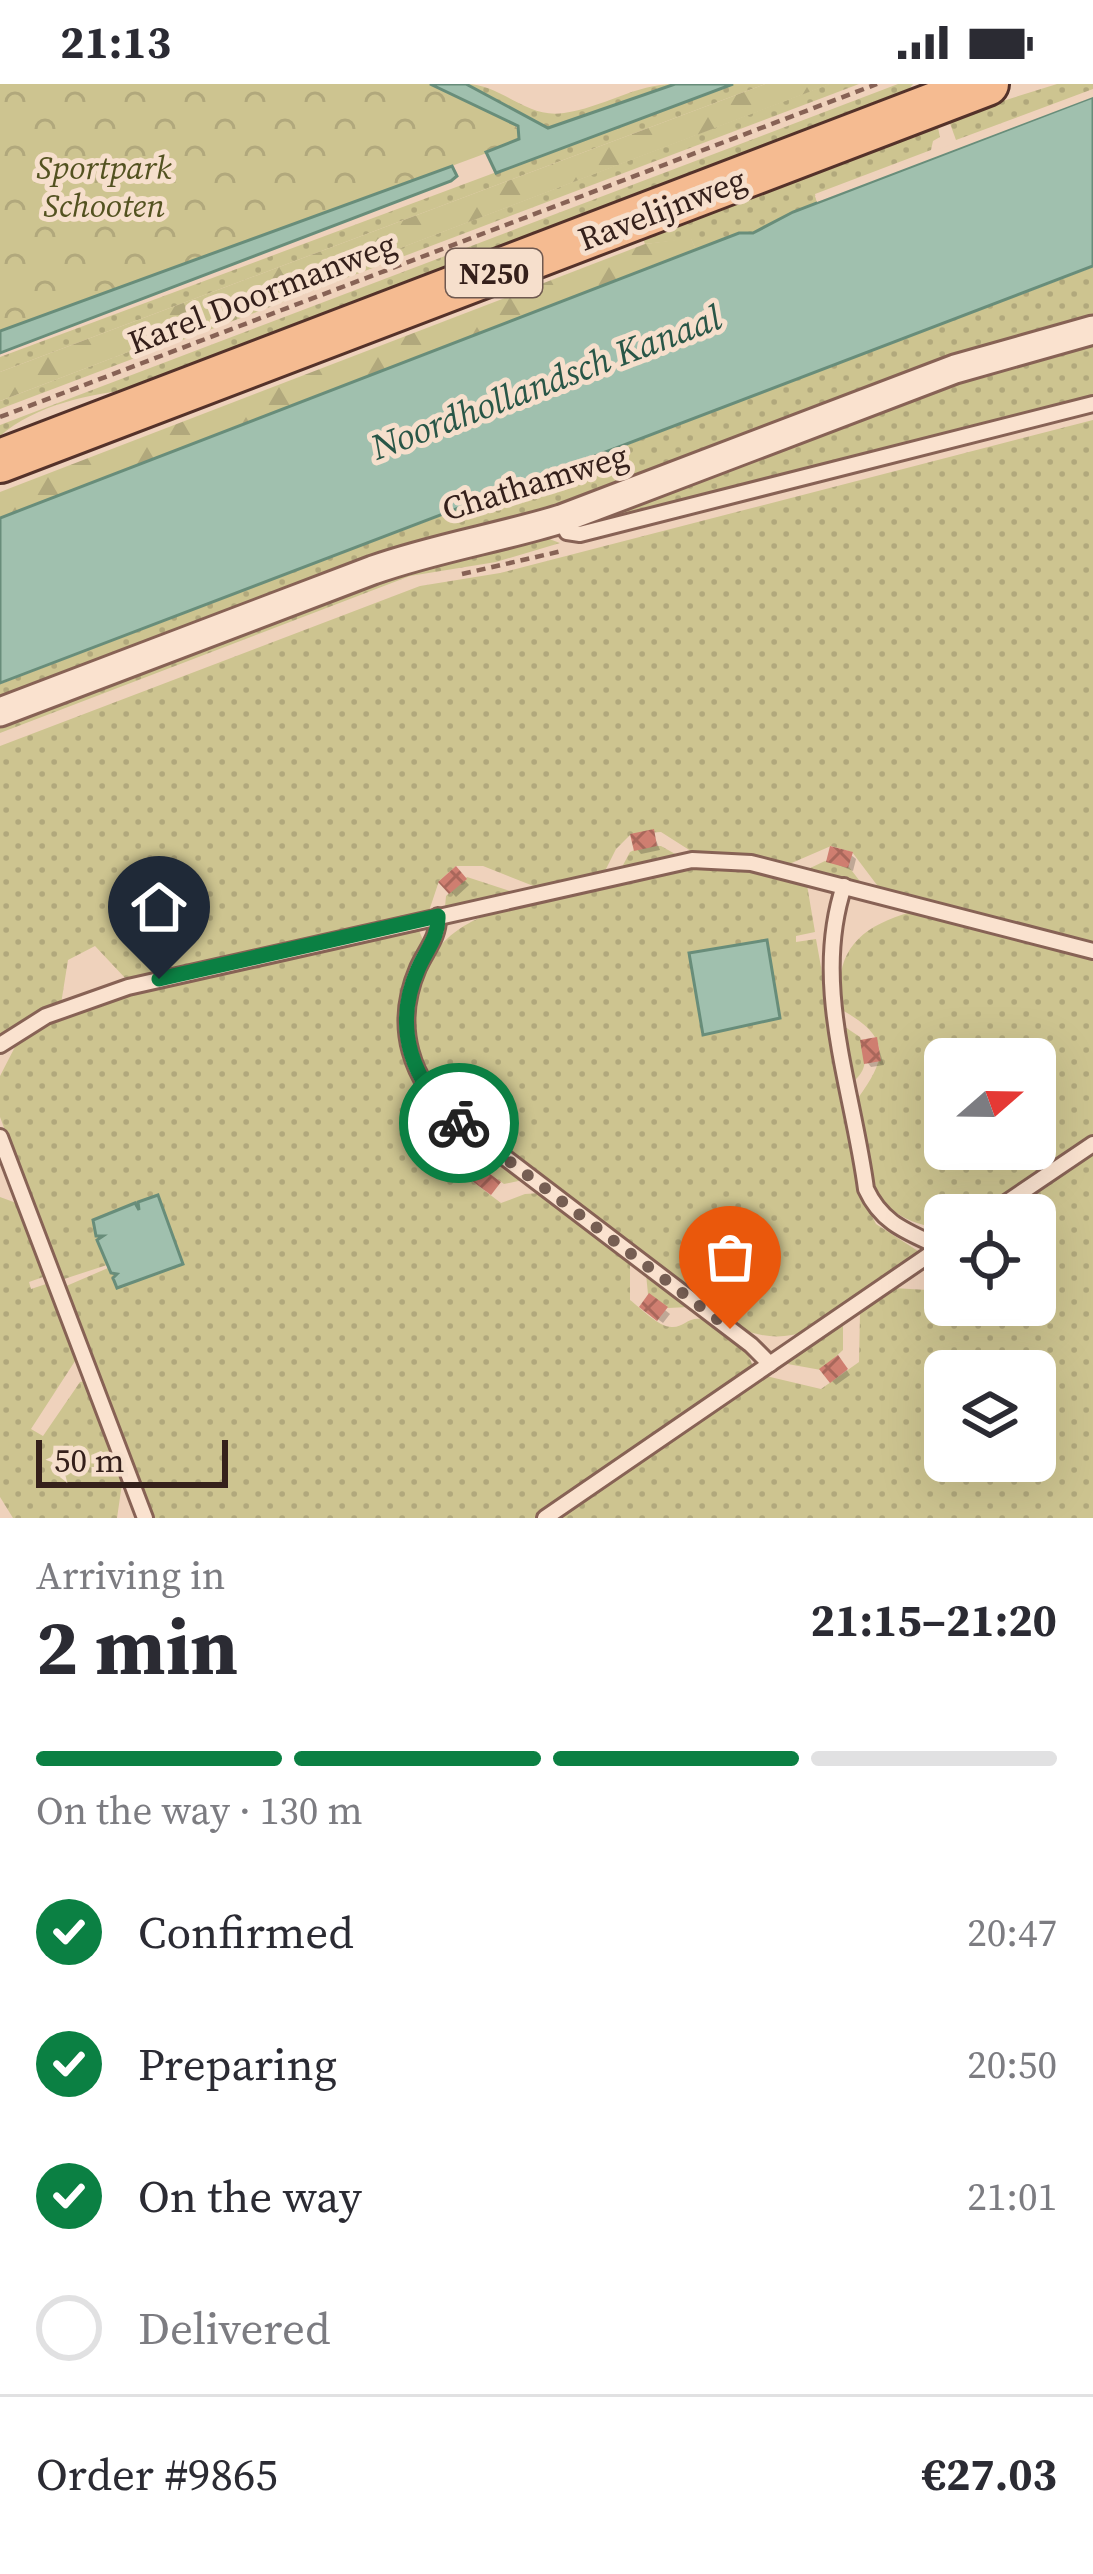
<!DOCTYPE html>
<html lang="en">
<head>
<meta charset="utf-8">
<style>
	body { margin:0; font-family:"Source Serif 4",serif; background:#f7f7f7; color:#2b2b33; height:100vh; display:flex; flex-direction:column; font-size:45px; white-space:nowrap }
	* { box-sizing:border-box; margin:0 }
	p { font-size:39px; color:#7c7c81 }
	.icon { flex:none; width:66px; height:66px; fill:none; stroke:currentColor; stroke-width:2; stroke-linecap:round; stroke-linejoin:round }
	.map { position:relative; height:1434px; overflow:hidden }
	.details { display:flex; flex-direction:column; background:#fff; flex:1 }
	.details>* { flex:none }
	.needle { width:78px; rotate:70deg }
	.fabs { position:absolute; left:924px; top:954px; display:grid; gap:24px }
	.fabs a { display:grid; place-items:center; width:132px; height:132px; border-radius:18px; background:#fff; box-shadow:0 12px 48px #0002; font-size:60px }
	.scale { position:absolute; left:36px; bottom:30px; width:192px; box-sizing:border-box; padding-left:12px; border:6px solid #35201b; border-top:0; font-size:33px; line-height:42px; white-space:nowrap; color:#35201b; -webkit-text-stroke:9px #f6dfcc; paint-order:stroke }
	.pin { position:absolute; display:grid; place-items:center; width:102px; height:102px; color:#fff; margin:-123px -51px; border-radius:50% 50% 50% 0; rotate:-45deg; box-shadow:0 0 12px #0007 }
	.pin .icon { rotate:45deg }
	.courier { position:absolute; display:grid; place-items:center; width:120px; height:120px; margin:-60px; border:9px solid #0b8043; border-radius:50%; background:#fff; color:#222; box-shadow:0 3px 15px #0007 }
	.head em { font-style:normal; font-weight:700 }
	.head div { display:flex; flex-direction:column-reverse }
	.head { display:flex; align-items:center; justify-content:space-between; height:204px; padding:0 36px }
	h1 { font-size:78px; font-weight:700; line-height:90px }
	.bar { display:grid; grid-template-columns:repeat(4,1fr); gap:18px 12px; align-content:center; height:144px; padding:0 36px }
	.bar i { height:15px; border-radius:9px; background:#e1e1e2 }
	.bar .active { background:#0b8043 }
	.bar p { grid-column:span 4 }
	.line { display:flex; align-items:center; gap:30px; padding:0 36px; border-top:3px solid #e1e1e2 }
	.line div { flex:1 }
	ol { padding:0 36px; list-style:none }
	li { display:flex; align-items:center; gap:36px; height:132px }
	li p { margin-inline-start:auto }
	li .icon { padding:12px; border-radius:50%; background:#0b8043; color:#fff; stroke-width:4 }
	li:last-child { color:#7c7c81 }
	li i { width:66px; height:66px; border:6px solid #e1e1e2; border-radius:50% }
	.status { display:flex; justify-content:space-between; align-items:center; height:84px; padding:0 60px; background:#fff; direction:ltr }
	.status svg { height:33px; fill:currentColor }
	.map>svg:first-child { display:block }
	.grass { fill:url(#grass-dots); fill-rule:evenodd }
	.forest { fill:url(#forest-firs) }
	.park { fill:url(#park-crowns) }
	.water { fill:#a0c0ae; stroke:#688d7a; stroke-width:3 }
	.pier { fill:#efd2bc }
	.shadow { fill:#0003 }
	.building { fill:url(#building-cross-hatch) }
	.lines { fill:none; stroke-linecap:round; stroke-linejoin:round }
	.service-casing { stroke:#876255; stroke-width:20 }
	.minor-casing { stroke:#876255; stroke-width:33 }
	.primary-casing { stroke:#54322a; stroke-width:48 }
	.path { stroke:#876255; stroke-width:4.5; stroke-dasharray:9 6; stroke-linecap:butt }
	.service { stroke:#fae2cf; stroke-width:14 }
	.minor { stroke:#fae2cf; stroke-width:27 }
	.primary { stroke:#f5bb91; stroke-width:42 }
	.done { stroke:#765e53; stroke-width:12; stroke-dasharray:0 21.6 }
	.route { stroke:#0b8043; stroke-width:15 }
	.labels { text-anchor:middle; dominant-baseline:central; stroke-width:10; stroke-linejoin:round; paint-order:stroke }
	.shield { fill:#f6dfcc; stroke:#6f5950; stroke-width:3 }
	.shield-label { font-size:30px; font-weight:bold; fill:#35201b }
	.park-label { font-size:33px; font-style:italic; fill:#535220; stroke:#f6dfcc }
	.street-label { font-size:33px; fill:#35201b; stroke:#f6dfcc }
	.water-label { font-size:36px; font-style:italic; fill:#295647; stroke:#f6dfcc }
</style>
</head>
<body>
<div class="status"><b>21:13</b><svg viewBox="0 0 49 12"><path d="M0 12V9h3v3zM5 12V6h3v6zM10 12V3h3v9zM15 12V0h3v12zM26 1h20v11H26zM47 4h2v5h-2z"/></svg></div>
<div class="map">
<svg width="1093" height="1434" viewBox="0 0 1093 1434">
	<defs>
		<pattern id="grass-dots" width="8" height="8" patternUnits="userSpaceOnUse" patternTransform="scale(3)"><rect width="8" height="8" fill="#cdc490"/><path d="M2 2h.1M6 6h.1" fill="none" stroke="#b1a87c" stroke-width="1.8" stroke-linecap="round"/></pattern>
		<pattern id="forest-firs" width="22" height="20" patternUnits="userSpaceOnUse" patternTransform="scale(3)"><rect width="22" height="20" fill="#cdc490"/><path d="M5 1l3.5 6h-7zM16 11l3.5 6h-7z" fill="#b1a87c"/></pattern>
		<pattern id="park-crowns" width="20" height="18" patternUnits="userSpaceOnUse" patternTransform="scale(3)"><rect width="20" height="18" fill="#cdc490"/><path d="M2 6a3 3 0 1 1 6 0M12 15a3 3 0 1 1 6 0" fill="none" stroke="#b1a87c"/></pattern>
		<pattern id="building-cross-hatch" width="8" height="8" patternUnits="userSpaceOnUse" patternTransform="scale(3)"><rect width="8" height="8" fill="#cf7e70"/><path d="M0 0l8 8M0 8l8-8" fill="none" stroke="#a9675b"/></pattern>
	</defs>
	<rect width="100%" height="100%" fill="#efd2bc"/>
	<g class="grass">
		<path d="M 466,0 C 502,0 526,35 564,29 C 602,24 635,0 675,0 L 548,44 Z"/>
		<path d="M 733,0 L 765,0 L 0,288 L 0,273 Z"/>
		<path d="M 829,0 L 859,0 L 0,325 L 0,317 Z"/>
		<path d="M 898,0 L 913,0 L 904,12 L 137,305 C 92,309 35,321 0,352 L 0,341 Z"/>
		<path d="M 1057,0 L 1093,0 L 1093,5 L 956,56 L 948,34 Z"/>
		<path d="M 937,39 L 940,53 L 933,57 L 931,66 L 815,110 L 817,118 L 753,149 L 739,149 L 696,166 L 691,155 L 645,160 L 642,152 Z"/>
		<path d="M 1093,183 L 1093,234 L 950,275 L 533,431 L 402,463 L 0,616 L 0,600 Z"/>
		<path d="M 1093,258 L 1093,315 L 583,441 L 963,296 Z"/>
		<path d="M 1093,336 L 1093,861 L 880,805 L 852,768 L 831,762 L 787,781 L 736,771 L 694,769 L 661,748 L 631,750 L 616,765 L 605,787 L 536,803 L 483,782 L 456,782 L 439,797 L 429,827 L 135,895 L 126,895 L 95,862 L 68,876 L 61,920 L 0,951 L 0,662 L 420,502 L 500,489 Z"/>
		<path d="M 544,453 L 560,459 L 496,478 L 410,492 L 0,649 L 0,641 L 406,486 Z"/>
		<path d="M 643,762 L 661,762 L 677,771 L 622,783 L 630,768 Z"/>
		<path d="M 825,777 L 849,783 L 862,800 L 806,786 Z"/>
		<path d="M 695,782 L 757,786 L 807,801 L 815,848 L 796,852 L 796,858 L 816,855 L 862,1112 L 876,1140 L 918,1167 L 918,1170 L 807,1247 C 785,1255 763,1254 742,1245 L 472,1040 C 436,1012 405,973 413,924 C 429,834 494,826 569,810 C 611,800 653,791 695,782 ZM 768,857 L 778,935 L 701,950 Z"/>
		<path d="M 467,793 L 513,808 L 445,823 L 446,812 Z"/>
		<path d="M 911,828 L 1093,874 L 1093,1051 L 977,1131 L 945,1131 L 945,1145 C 862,1135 870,1082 858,1014 C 888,973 890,953 842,926 C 832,869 858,843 911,828 ZM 945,975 L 1035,975 L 1035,1065 L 945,1065 Z"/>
		<path d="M 418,844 L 423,856 C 403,914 380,958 425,1014 C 438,1031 461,1041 465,1064 C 467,1074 463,1080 464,1091 L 501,1119 L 525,1110 L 540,1109 L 630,1178 L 630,1216 C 641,1224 659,1244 673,1243 C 683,1243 689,1233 701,1235 C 719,1238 748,1264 752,1280 L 744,1291 L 534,1434 L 152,1434 L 64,1203 L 108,1184 L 111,1189 L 117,1189 L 116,1203 L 140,1125 L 136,1120 L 98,1156 L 107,1181 L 61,1196 L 0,1033 L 0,992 L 17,959 L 37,945 L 112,914 Z"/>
		<path d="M 845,943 L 860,953 C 866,970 869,984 854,997 Z"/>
		<path d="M 477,1060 L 523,1096 L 504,1100 L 483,1085 Z"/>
		<path d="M 1093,1067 L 1093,1434 L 557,1434 L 766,1292 L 821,1305 L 859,1278 L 860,1229 L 893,1204 L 945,1207 L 945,1221 L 1035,1221 L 1035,1131 L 1000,1131 ZM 945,1287 L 1035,1287 L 1035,1377 L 945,1377 Z"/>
		<path d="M 0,1113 L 19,1120 L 46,1192 L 29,1198 L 31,1205 L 49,1199 L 77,1274 L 31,1345 L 43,1352 L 80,1298 L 86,1297 L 123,1393 L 117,1434 L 13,1434 L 0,1413 Z"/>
		<path d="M 646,1190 L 689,1223 L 668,1224 L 648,1210 Z"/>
		<path d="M 843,1238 L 843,1266 L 821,1286 L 782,1279 Z"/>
	</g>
	<g class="forest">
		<path d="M 765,0 L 830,0 L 0,317 L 0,288 Z"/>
		<path d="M 691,154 L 696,166 L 0,434 L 0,408 L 645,160 Z"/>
	</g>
	<path class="park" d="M 0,0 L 430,0 L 514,39 L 521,52 L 503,63 L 0,249 Z"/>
	<g class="water">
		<path d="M 430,0 L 466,0 L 548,44 L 675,0 L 733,0 L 496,89 L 486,68 L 519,55 L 518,42 Z"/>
		<path d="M 1093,13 L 1093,182 L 0,599 L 0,434 L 739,149 L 753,149 L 793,128 Z"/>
		<path d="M 452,82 L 457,92 L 451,97 L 0,269 L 0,247 Z"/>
		<path d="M 767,856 L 780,934 L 703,951 L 689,869 Z"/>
		<path d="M 158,1111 L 183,1180 L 117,1204 L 113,1194 L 117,1190 L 111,1189 L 97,1156 L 103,1152 L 96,1152 L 93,1136 L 135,1119 L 139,1126 L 138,1118 Z"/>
	</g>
	<path class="pier" d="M 1093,7 L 1093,13 L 817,118 L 815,112 Z"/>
	<g class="shadow">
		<path d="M 653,749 L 660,766 L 641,770 L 637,765 Z"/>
		<path d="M 851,771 L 856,775 L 853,787 L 829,777 Z"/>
		<path d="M 456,786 L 469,801 L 456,813 L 442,798 Z"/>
		<path d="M 876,956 L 884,981 L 871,983 L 867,978 Z"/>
		<path d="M 650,1214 L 670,1230 L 663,1239 L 647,1227 Z"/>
		<path d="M 842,1279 L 850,1291 L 836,1301 L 832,1297 Z"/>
	</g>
	<g class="building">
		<path d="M 654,745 L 657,762 L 634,767 L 630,750 Z"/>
		<path d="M 830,762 L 853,768 L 848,784 L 826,778 Z"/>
		<path d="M 456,782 L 467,795 L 449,810 L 438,798 Z"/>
		<path d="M 877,953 L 881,977 L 864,980 L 860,956 Z"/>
		<path d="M 482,1084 L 501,1098 L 491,1111 L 472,1097 Z"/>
		<path d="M 649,1209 L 668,1223 L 657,1237 L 639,1223 Z"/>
		<path d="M 838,1271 L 848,1285 L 830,1299 L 819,1285 Z"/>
	</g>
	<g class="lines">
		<g class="service-casing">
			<g id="service">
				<path d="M 561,435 L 567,448 L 580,450 L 1093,320"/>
				<path d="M 844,802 C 811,901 853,1005 866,1105 C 882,1140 908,1148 940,1163"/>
				<path d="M 438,832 C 439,853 426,866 418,884 C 393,942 410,997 457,1037 L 751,1261 L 770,1280"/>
				<path d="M 0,961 L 46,932 L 128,903 L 692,776 L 751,779 L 1093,867"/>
				<path d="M 0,1053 L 145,1434"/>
				<path d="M 988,1131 L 1093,1060"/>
				<path d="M 545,1434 L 945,1160"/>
			</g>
		</g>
		<g class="minor-casing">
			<path id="minor" d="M 0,628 L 373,486 C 435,464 499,454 561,435 L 955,285 L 1093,246"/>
		</g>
		<g class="primary-casing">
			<path id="primary" d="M 0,377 L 987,0"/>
		</g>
		<g class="path">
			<path d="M 0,333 L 877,0"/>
			<path d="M 462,490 L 562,467"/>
		</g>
		<use href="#service" class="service"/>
		<use href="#minor" class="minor"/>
		<use href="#primary" class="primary"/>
	</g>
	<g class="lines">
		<path class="done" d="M 459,1039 L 730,1245"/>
		<path class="route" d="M 159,895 L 438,832 C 439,853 426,866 418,885 C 392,944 412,999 459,1039"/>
	</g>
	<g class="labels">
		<rect class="shield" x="446" y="165" width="96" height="48" rx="9"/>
		<g class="shield-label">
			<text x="494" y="189">N250</text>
		</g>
		<g class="park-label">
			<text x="104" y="83">Sportpark<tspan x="104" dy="38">Schooten</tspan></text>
		</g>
		<g class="street-label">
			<text transform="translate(662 125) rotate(-21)">Ravelijnweg</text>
			<text transform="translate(262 209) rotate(-21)">Karel Doormanweg</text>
			<text transform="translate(535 398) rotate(-17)">Chathamweg</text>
		</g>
		<g class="water-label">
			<text transform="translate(546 298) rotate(-21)">Noordhollandsch Kanaal</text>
		</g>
	</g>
</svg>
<div class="fabs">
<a><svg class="needle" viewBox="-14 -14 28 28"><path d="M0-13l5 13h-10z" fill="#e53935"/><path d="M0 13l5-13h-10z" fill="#7c7c81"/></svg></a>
<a><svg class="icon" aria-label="locate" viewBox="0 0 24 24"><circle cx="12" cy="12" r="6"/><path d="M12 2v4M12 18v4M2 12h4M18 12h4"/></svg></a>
<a><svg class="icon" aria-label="layers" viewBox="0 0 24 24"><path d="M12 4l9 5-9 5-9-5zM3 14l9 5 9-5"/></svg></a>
</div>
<div class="scale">50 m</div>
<div class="pin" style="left:730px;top:1245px;background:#ea580c"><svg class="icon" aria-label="bag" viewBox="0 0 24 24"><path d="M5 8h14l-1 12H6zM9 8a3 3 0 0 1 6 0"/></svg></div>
<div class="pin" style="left:159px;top:895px;background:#1f2937"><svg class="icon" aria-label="home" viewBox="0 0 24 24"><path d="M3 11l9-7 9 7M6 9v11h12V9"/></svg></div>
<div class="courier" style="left:459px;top:1039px"><svg class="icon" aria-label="bike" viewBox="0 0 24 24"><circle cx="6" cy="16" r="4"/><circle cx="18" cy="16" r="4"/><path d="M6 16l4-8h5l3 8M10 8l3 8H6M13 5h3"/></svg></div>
</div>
<section class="details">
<div class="head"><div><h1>2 min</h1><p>Arriving in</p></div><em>21:15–21:20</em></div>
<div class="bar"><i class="active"></i><i class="active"></i><i class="active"></i><i></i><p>On the way · 130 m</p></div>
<ol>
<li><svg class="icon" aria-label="check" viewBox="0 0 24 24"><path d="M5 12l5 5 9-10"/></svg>Confirmed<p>20:47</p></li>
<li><svg class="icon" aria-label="check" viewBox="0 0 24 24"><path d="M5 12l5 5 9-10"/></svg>Preparing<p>20:50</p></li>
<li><svg class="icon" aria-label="check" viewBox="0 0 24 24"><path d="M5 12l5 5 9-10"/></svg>On the way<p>21:01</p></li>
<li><i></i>Delivered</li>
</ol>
<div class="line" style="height:156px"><div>Order #9865</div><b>€27.03</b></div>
</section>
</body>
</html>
